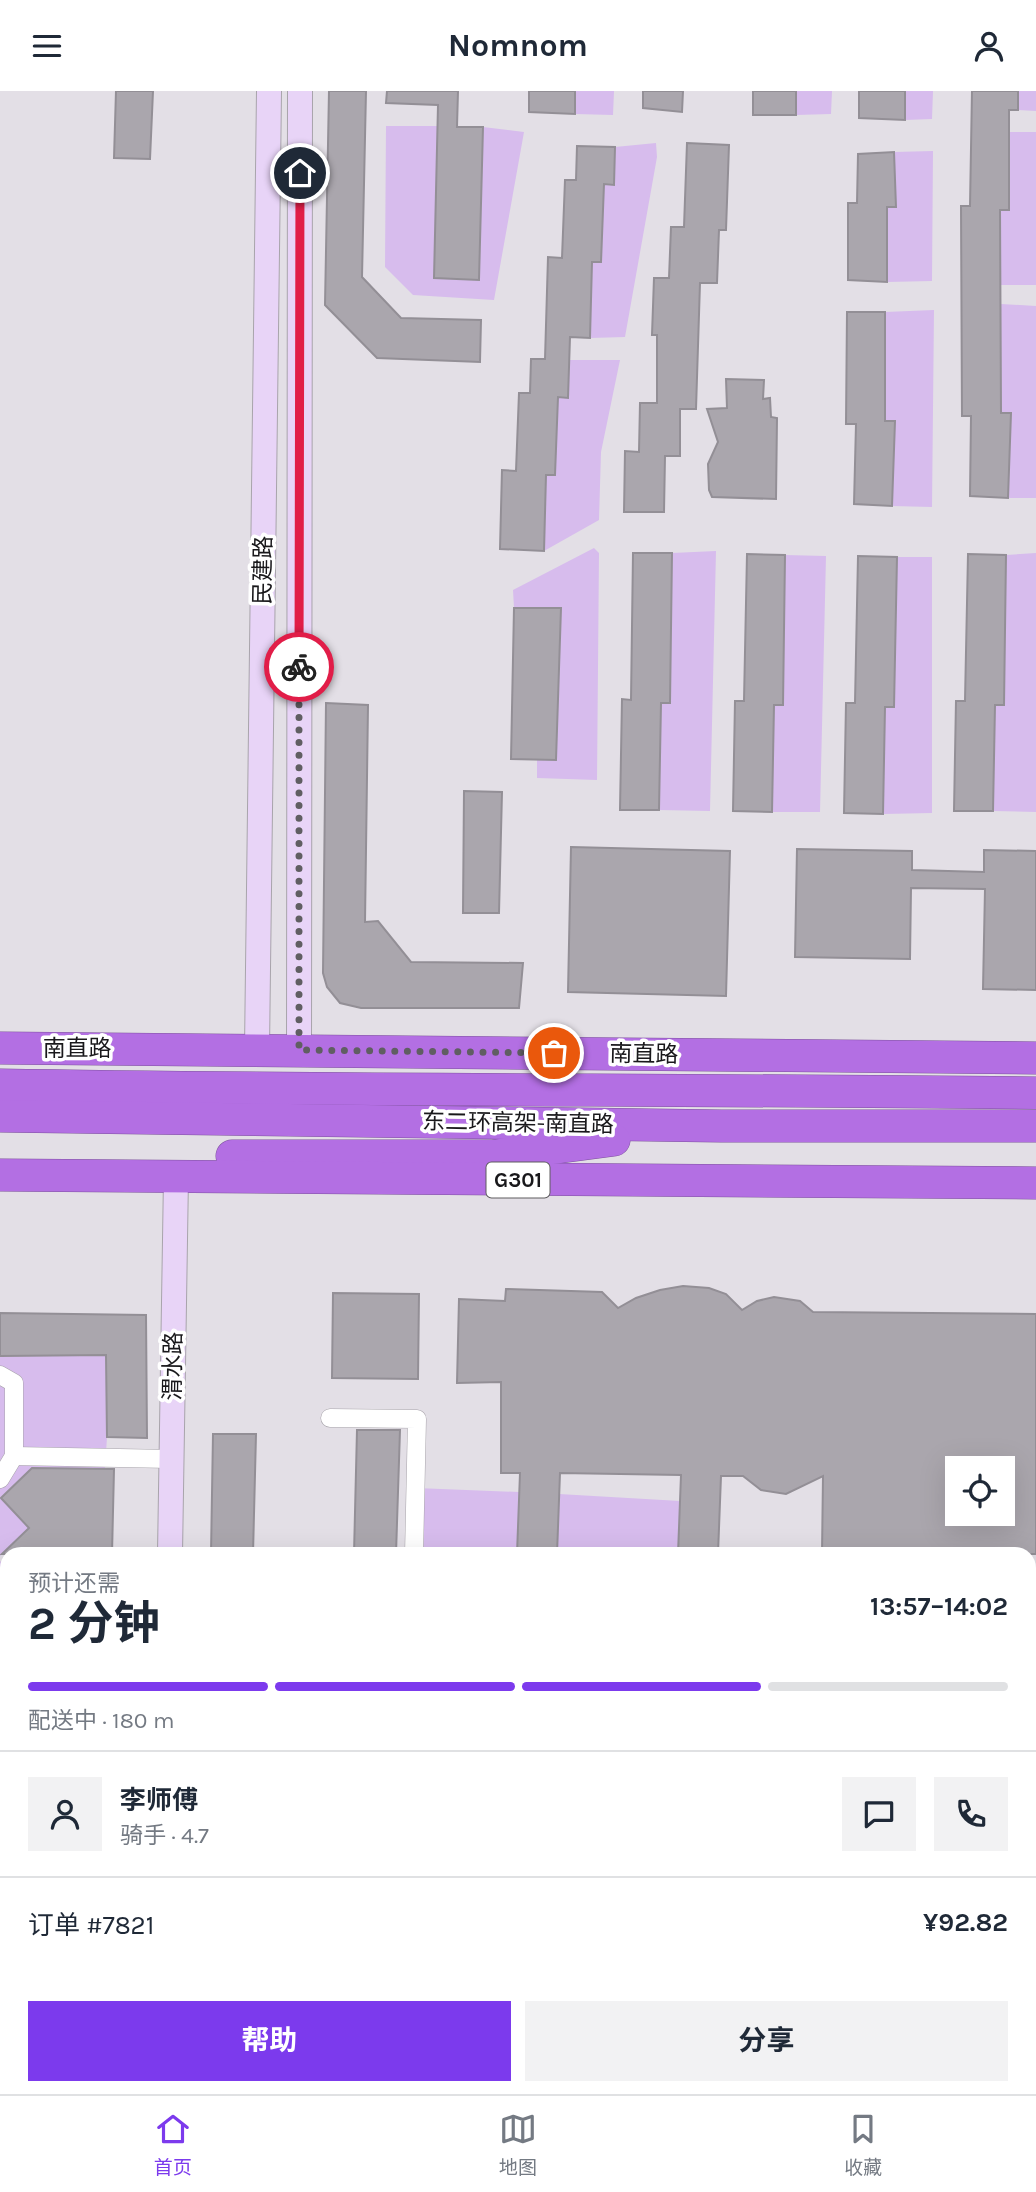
<!DOCTYPE html>
<html lang="zh">
<head>
<meta charset="utf-8">
<style>
	body { margin:0; font-family:Karla,"Noto Sans SC",sans-serif; background:#f2f2f3; color:#1f2937; height:100vh; display:flex; flex-direction:column; font-size:26px; white-space:nowrap }
	* { box-sizing:border-box; margin:0 }
	p { font-size:23px; color:#747a83 }
	.icon { flex:none; width:38px; height:38px; fill:none; stroke:currentColor; stroke-width:2; stroke-linecap:round; stroke-linejoin:round }
	.map { position:relative; flex:1; overflow:hidden }
	.details { position:absolute; left:0px; top:1456px; width:1036px; height:548px; display:flex; flex-direction:column; background:#fff; border-radius:21px 21px 0 0; box-shadow:0 7px 28px #0002 }
	.details>* { flex:none }
	.fabs { position:absolute; left:945px; top:1365px; display:grid; gap:14px }
	.fabs a { display:grid; place-items:center; width:70px; height:70px; border-radius:0px; background:#fff; box-shadow:0 7px 28px #0002; font-size:35px }
	.pin { position:absolute; display:grid; place-items:center; width:60px; height:60px; color:#fff; margin:-30px; border:4px solid #fff; border-radius:50%; box-shadow:0 2px 7px #0007 }
	.courier { position:absolute; display:grid; place-items:center; width:70px; height:70px; margin:-35px; border:5px solid #e11d48; border-radius:50%; background:#fff; color:#222; box-shadow:0 2px 9px #0007 }
	.summary em { font-style:normal; font-weight:700 }
	.summary div { display:flex; flex-direction:column-reverse }
	.summary { display:flex; align-items:center; justify-content:space-between; height:119px; padding:0 28px }
	h1 { font-size:46px; font-weight:700; line-height:52px }
	.bar { display:grid; grid-template-columns:repeat(4,1fr); gap:10px 7px; align-content:center; height:84px; padding:0 28px }
	.bar i { height:9px; border-radius:5px; background:#e0e1e3 }
	.bar .selected { background:#7c3aed }
	.bar p { grid-column:span 4 }
	.line { display:flex; align-items:center; gap:18px; padding:0 28px; border-top:2px solid #e0e1e3 }
	.line div { flex:1 }
	.round { display:grid; place-items:center; flex:none; width:74px; height:74px; border-radius:0px; background:#f2f2f3 }
	.cta { display:flex; gap:14px; margin-top:auto; padding:14px 28px }
	.cta a { flex:1; height:80px; border-radius:0px; background:#7c3aed; color:#fff; font-size:28px; font-weight:700; line-height:80px; text-align:center }
	.cta a+a { background:#f2f2f3; color:#1f2937 }
	header { display:flex; justify-content:space-between; align-items:center; height:91px; padding:0 28px; background:#fff; font-size:32px; font-weight:700 }
	.tab-bar { display:flex; justify-content:space-around; align-items:center; height:98px; border-top:2px solid #e0e1e3; background:#fff; font-size:19px; color:#747a83 }
	.tab-bar a { display:grid; justify-items:center; gap:4px }
	.tab-bar .selected { color:#7c3aed }
	.map>svg:first-child { display:block }
	.green { fill:#d7bced }
	.building { fill:#aaa6ad; stroke:#938f96; stroke-width:2; fill-rule:evenodd }
	.lines { fill:none; stroke-linecap:round; stroke-linejoin:round }
	.street-casing { stroke:#a8a4ab; stroke-width:19 }
	.secondary-casing { stroke:#a8a4ab; stroke-width:26 }
	.highway-casing { stroke:#7d519d; stroke-width:33 }
	.street { stroke:#fff; stroke-width:18 }
	.secondary { stroke:#e8d4f7; stroke-width:24 }
	.highway { stroke:#b36fe3; stroke-width:32 }
	.done { stroke:#605e62; stroke-width:7; stroke-dasharray:0 12.6 }
	.route { stroke:#e11d48; stroke-width:9 }
	.labels { text-anchor:middle; dominant-baseline:central; stroke-width:7; stroke-linejoin:round; paint-order:stroke }
	.shield { fill:#fff; stroke:#5e5d5f; stroke-width:2 }
	.shield-label { font-size:21px; font-weight:bold; fill:#19181b }
	.street-label { font-size:23px; fill:#19181b; stroke:#fff }
</style>
</head>
<body>
<header><svg class="icon" aria-label="menu" viewBox="0 0 24 24"><path d="M4 6h16M4 12h16M4 18h16"/></svg>Nomnom<svg class="icon" aria-label="person" viewBox="0 0 24 24"><circle cx="12" cy="8" r="4"/><path d="M4 21q1-7 8-7t8 7"/></svg></header>
<div class="map">
<svg width="1036" height="2003" viewBox="0 0 1036 2003">
	<rect width="100%" height="100%" fill="#e3dfe6"/>
	<g class="green">
		<path d="M 575,0 L 614,0 L 613,24 L 575,23 Z"/>
		<path d="M 796,0 L 832,0 L 831,23 L 796,24 Z"/>
		<path d="M 905,0 L 933,0 L 932,28 L 905,29 Z"/>
		<path d="M 1018,0 L 1036,0 L 1036,20 L 1018,19 Z"/>
		<path d="M 386,35 L 438,35 L 434,186 L 479,189 L 483,36 L 524,41 L 494,209 L 413,204 L 385,176 Z"/>
		<path d="M 1009,41 L 1036,41 L 1036,194 L 1000,194 L 1000,119 L 1009,119 Z"/>
		<path d="M 656,52 L 657,66 L 625,246 L 590,247 L 592,171 L 601,171 L 604,93 L 614,93 L 615,56 Z"/>
		<path d="M 933,60 L 932,190 L 887,191 L 887,116 L 896,116 L 894,61 Z"/>
		<path d="M 1001,213 L 1036,215 L 1036,407 L 1008,407 L 1010,323 L 1001,322 Z"/>
		<path d="M 934,219 L 932,416 L 892,415 L 895,331 L 885,330 L 885,221 Z"/>
		<path d="M 569,269 L 620,269 L 601,361 L 599,429 L 544,460 L 546,384 L 555,384 L 558,306 L 568,306 Z"/>
		<path d="M 594,457 L 599,462 L 597,689 L 537,687 L 537,668 L 561,517 L 514,517 L 513,499 Z"/>
		<path d="M 716,460 L 710,720 L 659,719 L 661,612 L 670,612 L 672,462 Z"/>
		<path d="M 1036,462 L 1036,721 L 993,720 L 995,614 L 1004,613 L 1006,464 Z"/>
		<path d="M 785,464 L 826,465 L 820,721 L 772,721 L 774,614 L 783,614 Z"/>
		<path d="M 897,466 L 932,466 L 932,722 L 883,723 L 885,616 L 894,616 Z"/>
		<path d="M 106,1264 L 107,1346 L 105,1378 L 32,1378 L 1,1406 L 29,1437 L 0,1465 L 0,1265 Z"/>
		<path d="M 416,1397 L 519,1401 L 518,1463 L 414,1463 Z"/>
		<path d="M 559,1403 L 680,1410 L 678,1463 L 557,1463 Z"/>
		<path d="M 0,1470 L 7,1477 L 7,1626 L 0,1632 Z"/>
		<path d="M 0,1636 L 7,1643 L 7,1683 L 0,1690 Z"/>
		<path d="M 0,1700 L 7,1707 L 7,1850 L 0,1857 Z"/>
		<rect x="1029" y="1786" width="7" height="80"/>
		<path d="M 430,1997 L 541,1997 L 540,2003 L 430,2003 Z"/>
		<rect x="580" y="1997" width="115" height="6"/>
		<path d="M 879,1997 L 1018,1997 L 1017,2003 L 878,2003 Z"/>
	</g>
	<g class="building">
		<path d="M 116,0 L 153,0 L 150,68 L 114,67 Z"/>
		<path d="M 329,0 L 366,0 L 362,186 L 401,227 L 481,229 L 480,271 L 377,267 L 325,214 Z"/>
		<path d="M 387,0 L 458,0 L 457,36 L 483,36 L 479,189 L 434,187 L 438,14 L 386,12 Z"/>
		<path d="M 529,0 L 575,0 L 575,23 L 529,21 Z"/>
		<path d="M 643,0 L 683,0 L 682,21 L 643,17 Z"/>
		<rect x="753" y="0" width="43" height="24"/>
		<path d="M 859,0 L 905,0 L 905,29 L 859,27 Z"/>
		<path d="M 972,0 L 1018,0 L 1018,19 L 1009,19 L 1009,119 L 1000,119 L 1001,322 L 1011,322 L 1008,407 L 970,405 L 971,325 L 962,325 L 961,115 L 970,115 Z"/>
		<path d="M 687,52 L 729,54 L 726,139 L 719,139 L 717,192 L 700,192 L 696,318 L 680,318 L 680,365 L 665,365 L 664,421 L 624,421 L 625,360 L 639,361 L 640,312 L 657,312 L 657,244 L 652,244 L 654,187 L 669,187 L 671,136 L 684,136 Z"/>
		<path d="M 577,55 L 615,56 L 614,94 L 604,93 L 601,171 L 592,171 L 590,247 L 570,246 L 568,307 L 558,306 L 555,384 L 546,384 L 544,460 L 500,458 L 502,379 L 516,380 L 519,302 L 530,302 L 531,268 L 545,268 L 548,166 L 562,167 L 565,89 L 576,89 Z"/>
		<path d="M 894,61 L 896,116 L 887,116 L 887,191 L 848,189 L 848,112 L 857,112 L 858,63 Z"/>
		<path d="M 847,221 L 885,221 L 885,330 L 895,330 L 892,415 L 854,413 L 856,333 L 846,333 Z"/>
		<path d="M 726,288 L 764,289 L 763,308 L 770,307 L 771,326 L 777,327 L 776,408 L 712,406 L 709,399 L 708,373 L 718,351 L 707,318 L 727,317 Z"/>
		<path d="M 633,462 L 672,462 L 670,612 L 661,612 L 659,719 L 620,719 L 622,608 L 631,609 Z"/>
		<path d="M 747,463 L 785,464 L 783,614 L 774,614 L 772,721 L 733,720 L 735,610 L 744,610 Z"/>
		<path d="M 968,463 L 1006,464 L 1004,614 L 995,614 L 993,720 L 954,720 L 956,610 L 965,610 Z"/>
		<path d="M 858,465 L 897,466 L 894,616 L 885,616 L 883,723 L 844,722 L 846,612 L 855,612 Z"/>
		<path d="M 514,517 L 561,517 L 556,669 L 511,668 Z"/>
		<path d="M 326,612 L 368,614 L 365,831 L 378,830 L 411,871 L 523,872 L 519,917 L 361,917 L 340,912 L 327,896 L 323,882 Z"/>
		<path d="M 464,700 L 502,701 L 499,822 L 463,822 Z"/>
		<path d="M 571,756 L 730,760 L 726,905 L 568,901 Z"/>
		<path d="M 797,758 L 912,760 L 912,779 L 984,781 L 984,759 L 1036,760 L 1036,899 L 983,898 L 985,798 L 911,797 L 910,868 L 795,866 Z"/>
		<path d="M 683,1195 L 709,1197 L 726,1203 L 742,1219 L 757,1210 L 774,1206 L 800,1210 L 813,1221 L 1036,1223 L 1036,1463 L 822,1463 L 823,1385 L 786,1403 L 761,1399 L 743,1385 L 721,1385 L 718,1463 L 678,1463 L 681,1384 L 560,1382 L 557,1463 L 517,1463 L 520,1382 L 501,1382 L 501,1291 L 457,1292 L 459,1208 L 505,1210 L 506,1198 L 602,1201 L 618,1217 L 636,1207 L 660,1199 ZM 957,1377 L 1003,1377 L 1003,1423 L 957,1423 Z"/>
		<path d="M 333,1202 L 419,1203 L 418,1288 L 332,1287 Z"/>
		<path d="M 0,1222 L 146,1224 L 147,1347 L 107,1346 L 106,1264 L 0,1265 Z"/>
		<path d="M 357,1339 L 400,1339 L 396,1463 L 354,1463 Z"/>
		<path d="M 213,1343 L 256,1343 L 253,1463 L 211,1463 Z"/>
		<path d="M 32,1377 L 114,1378 L 112,1463 L 2,1463 L 29,1437 L 1,1407 Z"/>
	</g>
	<g class="lines">
		<g class="street-casing">
			<g id="street">
				<path d="M 0,1284 L 14,1292 L 14,1365 L 0,1388"/>
				<path d="M 330,1327 L 417,1328 L 414,1463"/>
				<path d="M 14,1365 L 171,1368"/>
				<path d="M 0,1518 L 7,1528"/>
				<path d="M 0,1588 L 7,1572"/>
				<path d="M 1029,1739 L 1036,1739"/>
				<path d="M 0,1787 L 0,1796"/>
				<path d="M 1029,1879 L 1036,1879"/>
				<path d="M 0,1958 L 7,1965"/>
				<path d="M 40,1997 L 47,2003"/>
				<path d="M 480,2003 L 480,1997"/>
				<path d="M 804,2003 L 804,1997"/>
			</g>
		</g>
		<g class="secondary-casing">
			<g id="secondary">
				<path d="M 257,958 L 269,0"/>
				<path d="M 299,959 L 300,0"/>
				<path d="M 170,1463 L 176,1086"/>
				<path d="M 162,2003 L 162,1997"/>
			</g>
		</g>
		<g class="highway-casing">
			<g id="highway">
				<path d="M 0,957 L 1036,967"/>
				<path d="M 0,994 C 345,1000 691,998 1036,1002"/>
				<path d="M 0,1025 L 721,1035 L 1036,1035"/>
				<path d="M 232,1065 L 492,1065 L 614,1049"/>
				<path d="M 0,1084 L 1036,1092"/>
			</g>
		</g>
		<use href="#street" class="street"/>
		<use href="#secondary" class="secondary"/>
		<use href="#highway" class="highway"/>
	</g>
	<g class="lines">
		<path class="done" d="M 299,576 L 299,959 L 554,962"/>
		<path class="route" d="M 299,576 L 300,82"/>
	</g>
	<g class="labels">
		<rect class="shield" x="486.5" y="1071.5" width="63" height="35" rx="5"/>
		<g class="shield-label">
			<text x="518" y="1089">G301</text>
		</g>
		<g class="street-label">
			<text transform="translate(263 479) rotate(-89)">民建路</text>
			<text x="77" y="957">南直路</text>
			<text transform="translate(644 963) rotate(1)">南直路</text>
			<text transform="translate(518 1032) rotate(1)">东二环高架-南直路</text>
			<text transform="translate(173 1275) rotate(-89)">渭水路</text>
		</g>
	</g>
</svg>
<div class="fabs">
<a><svg class="icon" aria-label="locate" viewBox="0 0 24 24"><circle cx="12" cy="12" r="6"/><path d="M12 2v4M12 18v4M2 12h4M18 12h4"/></svg></a>
</div>
<div class="pin" style="left:554px;top:962px;background:#ea580c"><svg class="icon" aria-label="bag" viewBox="0 0 24 24"><path d="M5 8h14l-1 12H6zM9 8a3 3 0 0 1 6 0"/></svg></div>
<div class="pin" style="left:300px;top:82px;background:#1f2937"><svg class="icon" aria-label="home" viewBox="0 0 24 24"><path d="M3 11l9-7 9 7M6 9v11h12V9"/></svg></div>
<div class="courier" style="left:299px;top:576px"><svg class="icon" aria-label="bike" viewBox="0 0 24 24"><circle cx="6" cy="16" r="4"/><circle cx="18" cy="16" r="4"/><path d="M6 16l4-8h5l3 8M10 8l3 8H6M13 5h3"/></svg></div>
<section class="details">
<div class="summary"><div><h1>2 分钟</h1><p>预计还需</p></div><em>13:57–14:02</em></div>
<div class="bar"><i class="selected"></i><i class="selected"></i><i class="selected"></i><i></i><p>配送中 · 180 m</p></div>
<div class="line" style="height:126px"><a class="round"><svg class="icon" aria-label="person" viewBox="0 0 24 24"><circle cx="12" cy="8" r="4"/><path d="M4 21q1-7 8-7t8 7"/></svg></a><div><b>李师傅</b><p>骑手 · 4.7</p></div><a class="round"><svg class="icon" aria-label="chat" viewBox="0 0 24 24"><path d="M4 5h16v11H9l-5 4z"/></svg></a><a class="round"><svg class="icon" aria-label="phone" viewBox="0 0 24 24"><path d="M5 4h4l2 5-3 2q2 4 5 5l2-3 5 2v4C11 20 4 13 5 4z"/></svg></a></div>
<div class="line" style="height:91px"><div>订单 #7821</div><b>¥92.82</b></div>
<div class="cta"><a>帮助</a><a>分享</a></div>
</section>
</div>
<nav class="tab-bar">
<a class="selected"><svg class="icon" aria-label="home" viewBox="0 0 24 24"><path d="M3 11l9-7 9 7M6 9v11h12V9"/></svg>首页</a>
<a><svg class="icon" aria-label="map" viewBox="0 0 24 24"><path d="M3 6l6-2 6 2 6-2v14l-6 2-6-2-6 2zM9 4v14M15 6v14"/></svg>地图</a>
<a><svg class="icon" aria-label="saved" viewBox="0 0 24 24"><path d="M7 4h10v16l-5-4-5 4z"/></svg>收藏</a>
</nav>
</body>
</html>
